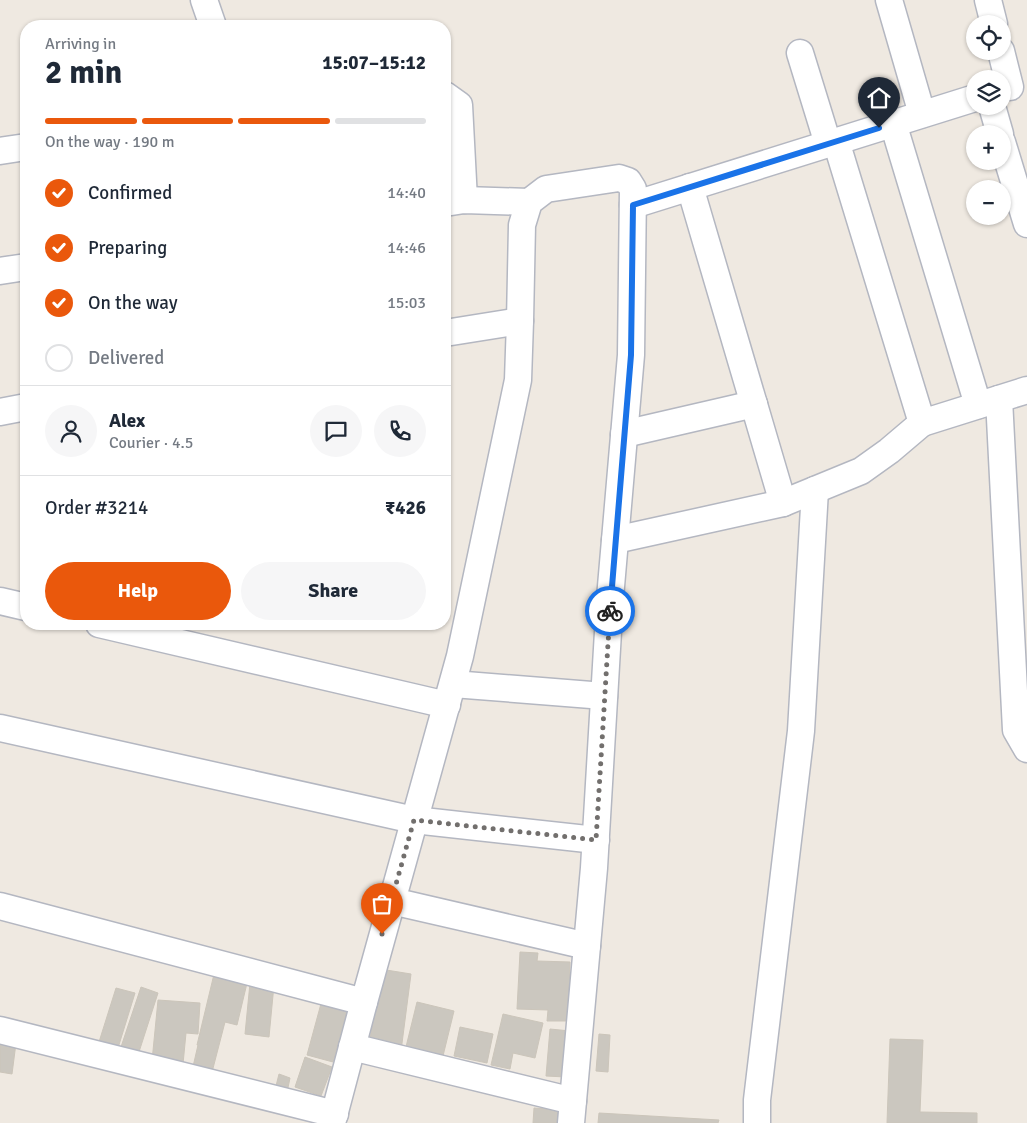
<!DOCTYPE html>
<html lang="en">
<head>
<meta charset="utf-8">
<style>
	body { margin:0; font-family:Signika,sans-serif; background:#f6f6f7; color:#1f2937; height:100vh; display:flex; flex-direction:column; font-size:19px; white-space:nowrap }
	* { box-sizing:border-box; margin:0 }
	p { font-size:16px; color:#747a83 }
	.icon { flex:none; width:28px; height:28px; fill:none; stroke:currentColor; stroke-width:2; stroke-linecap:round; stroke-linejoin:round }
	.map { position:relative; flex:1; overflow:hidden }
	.panel { position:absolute; left:20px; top:20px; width:431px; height:610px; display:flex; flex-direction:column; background:#fff; border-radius:20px; box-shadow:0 1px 4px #0004 }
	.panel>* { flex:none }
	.controls { position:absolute; left:966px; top:15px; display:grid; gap:10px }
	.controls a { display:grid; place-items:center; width:45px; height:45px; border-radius:50%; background:#fff; box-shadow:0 1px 4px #0004; font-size:25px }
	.pin { position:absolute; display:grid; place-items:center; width:42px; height:42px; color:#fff; margin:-51px -21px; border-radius:50% 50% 50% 0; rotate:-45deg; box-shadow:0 0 5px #0007 }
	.pin .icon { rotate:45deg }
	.courier { position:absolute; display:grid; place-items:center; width:50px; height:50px; margin:-25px; border:4px solid #1a73e8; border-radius:50%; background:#fff; color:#222; box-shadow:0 1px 6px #0007 }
	.overview em { font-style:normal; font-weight:700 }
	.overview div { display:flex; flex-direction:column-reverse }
	.overview { display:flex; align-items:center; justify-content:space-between; height:85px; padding:0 25px }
	h1 { font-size:32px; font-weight:700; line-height:38px }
	.bar { display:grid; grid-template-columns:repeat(4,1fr); gap:8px 5px; align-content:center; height:60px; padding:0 25px }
	.bar i { height:6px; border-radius:4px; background:#e0e1e3 }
	.bar .current { background:#ea580c }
	.bar p { grid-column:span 4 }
	.line { display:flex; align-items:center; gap:12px; padding:0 25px; border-top:1px solid #e0e1e3 }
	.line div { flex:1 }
	.round { display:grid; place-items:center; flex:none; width:52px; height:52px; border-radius:26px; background:#f6f6f7 }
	ol { padding:0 25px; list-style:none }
	li { display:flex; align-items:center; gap:15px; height:55px }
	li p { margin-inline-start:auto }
	li .icon { padding:5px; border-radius:50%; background:#ea580c; color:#fff; stroke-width:4 }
	li:last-child { color:#747a83 }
	li i { width:28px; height:28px; border:2px solid #e0e1e3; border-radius:50% }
	.action { display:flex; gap:10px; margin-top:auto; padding:10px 25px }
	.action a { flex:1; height:58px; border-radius:30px; background:#ea580c; color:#fff; font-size:20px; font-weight:700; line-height:58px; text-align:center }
	.action a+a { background:#f6f6f7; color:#1f2937 }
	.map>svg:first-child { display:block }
	.building { fill:#cbc7bf; stroke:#cbc5ba }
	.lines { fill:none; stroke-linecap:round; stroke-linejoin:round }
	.minor-casing { stroke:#b4b7c1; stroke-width:29 }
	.minor { stroke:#fff; stroke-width:26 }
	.done { stroke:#726f6d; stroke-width:5; stroke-dasharray:0 9 }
	.route { stroke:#1a73e8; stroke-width:6 }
</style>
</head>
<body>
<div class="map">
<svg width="1027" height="1123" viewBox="0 0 1027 1123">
	<rect width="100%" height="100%" fill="#efe9e1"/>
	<g class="building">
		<path d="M 520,952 L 538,953 L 537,961 L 570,962 L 568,1021 L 547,1021 L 548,1010 L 517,1009 Z"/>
		<path d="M 380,969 L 411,974 L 401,1051 L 369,1047 Z"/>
		<path d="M 215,970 L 248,979 L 237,1025 L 225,1022 L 211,1076 L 192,1071 L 198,1045 L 197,1045 Z"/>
		<path d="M 250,983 L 274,985 L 269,1037 L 245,1034 Z"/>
		<path d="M 141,987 L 158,993 L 138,1055 L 120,1050 Z"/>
		<path d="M 116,988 L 135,993 L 118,1048 L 99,1042 Z"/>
		<path d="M 158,1000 L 200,1003 L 198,1034 L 186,1033 L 183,1064 L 152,1061 Z"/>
		<path d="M 322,1000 L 348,1007 L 333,1062 L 307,1055 Z"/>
		<path d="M 417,1002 L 454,1011 L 442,1060 L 405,1051 Z"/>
		<path d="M 503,1014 L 543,1023 L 535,1058 L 513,1053 L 510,1069 L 491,1065 Z"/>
		<path d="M 460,1027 L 493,1034 L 487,1063 L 454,1056 Z"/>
		<path d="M 550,1029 L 570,1031 L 566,1077 L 546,1076 Z"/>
		<path d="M 599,1034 L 610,1035 L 608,1072 L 596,1071 Z"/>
		<path d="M 890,1039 L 923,1040 L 920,1112 L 977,1113 L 977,1123 L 887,1123 Z"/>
		<path d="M 0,1041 L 16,1043 L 12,1074 L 0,1072 Z"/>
		<path d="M 305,1057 L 332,1067 L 321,1096 L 295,1087 Z"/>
		<path d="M 279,1074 L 290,1078 L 286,1097 L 274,1094 Z"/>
		<path d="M 534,1108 L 560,1110 L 559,1123 L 533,1123 Z"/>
		<path d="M 599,1113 L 719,1120 L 718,1123 L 598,1123 Z"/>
	</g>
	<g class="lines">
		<g class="minor-casing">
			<g id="minor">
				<path d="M 204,0 L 213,26"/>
				<path d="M 889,0 L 922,114"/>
				<path d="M 988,0 L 994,24"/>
				<path d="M 1001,51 L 1010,87"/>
				<path d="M 800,53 L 828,144"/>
				<path d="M 445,95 L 459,105 L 464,200"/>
				<path d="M 992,106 L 1000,134"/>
				<path d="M 893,123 L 978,405"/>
				<path d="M 836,141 L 922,423 L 1027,390"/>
				<path d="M 1002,142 L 1027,224"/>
				<path d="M 0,151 L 26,147"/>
				<path d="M 690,187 L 783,503"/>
				<path d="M 445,203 L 464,200 L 529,202"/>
				<path d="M 633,205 L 975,98"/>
				<path d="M 0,271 L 26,267"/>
				<path d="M 445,333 L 520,321"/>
				<path d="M 999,399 L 1016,730 L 1027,749"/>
				<path d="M 0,412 L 26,407"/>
				<path d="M 624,434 L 754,404"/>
				<path d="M 615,540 L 783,503 L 861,471 L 889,451 L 922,423"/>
				<path d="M 0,601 L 26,607"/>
				<path d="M 99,624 L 447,705"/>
				<path d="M 453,684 L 604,696"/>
				<path d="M 0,728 L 414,820 L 596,840"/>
				<path d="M 392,901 L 587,946"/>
				<path d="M 0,906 L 364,1002"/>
				<path d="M 0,1030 L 335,1114"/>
				<path d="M 352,1047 L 573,1101"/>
				<path d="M 332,1123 L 364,1002 L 460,656 L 518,380 L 520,321 L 522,225 L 529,202 L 546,189 L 619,178 L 628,181 L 633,189 L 631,355 L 610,598 L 594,868 L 571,1123"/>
				<path d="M 757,1123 L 757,1100 L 801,731 L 815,490"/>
			</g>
		</g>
		<use href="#minor" class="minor"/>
	</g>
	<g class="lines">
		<path class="done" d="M 382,934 L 414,820 L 596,840 L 610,611"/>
		<path class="route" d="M 610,611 L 631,355 L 633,205 L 879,128"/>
	</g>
</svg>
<div class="controls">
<a><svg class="icon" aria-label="locate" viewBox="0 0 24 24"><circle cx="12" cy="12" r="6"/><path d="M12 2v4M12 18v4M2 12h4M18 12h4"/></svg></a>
<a><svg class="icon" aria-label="layers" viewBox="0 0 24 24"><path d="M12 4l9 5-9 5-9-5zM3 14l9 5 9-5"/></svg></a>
<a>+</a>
<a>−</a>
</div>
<div class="pin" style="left:382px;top:934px;background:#ea580c"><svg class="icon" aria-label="bag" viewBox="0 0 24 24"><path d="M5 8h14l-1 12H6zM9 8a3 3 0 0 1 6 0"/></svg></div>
<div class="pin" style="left:879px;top:128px;background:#1f2937"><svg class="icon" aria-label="home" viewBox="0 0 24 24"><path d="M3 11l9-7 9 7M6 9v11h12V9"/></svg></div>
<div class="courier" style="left:610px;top:611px"><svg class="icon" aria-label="bike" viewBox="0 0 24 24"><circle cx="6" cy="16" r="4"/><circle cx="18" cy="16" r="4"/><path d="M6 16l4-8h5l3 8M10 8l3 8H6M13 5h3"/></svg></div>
<section class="panel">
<div class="overview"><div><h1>2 min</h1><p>Arriving in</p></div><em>15:07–15:12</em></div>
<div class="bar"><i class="current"></i><i class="current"></i><i class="current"></i><i></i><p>On the way · 190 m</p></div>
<ol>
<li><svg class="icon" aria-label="check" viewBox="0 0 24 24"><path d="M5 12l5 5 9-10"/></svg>Confirmed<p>14:40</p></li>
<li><svg class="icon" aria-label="check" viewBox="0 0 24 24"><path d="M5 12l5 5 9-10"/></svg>Preparing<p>14:46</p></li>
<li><svg class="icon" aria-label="check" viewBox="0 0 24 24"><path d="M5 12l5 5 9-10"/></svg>On the way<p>15:03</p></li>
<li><i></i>Delivered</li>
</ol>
<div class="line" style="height:90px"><a class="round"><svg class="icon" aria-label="person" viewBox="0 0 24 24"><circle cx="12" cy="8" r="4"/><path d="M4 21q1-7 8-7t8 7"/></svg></a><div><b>Alex</b><p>Courier · 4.5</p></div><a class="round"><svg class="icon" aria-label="chat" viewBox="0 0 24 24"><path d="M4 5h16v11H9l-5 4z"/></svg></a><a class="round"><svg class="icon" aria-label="phone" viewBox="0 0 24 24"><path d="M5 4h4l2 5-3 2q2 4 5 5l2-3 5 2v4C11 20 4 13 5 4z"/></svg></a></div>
<div class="line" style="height:65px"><div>Order #3214</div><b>₹426</b></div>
<div class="action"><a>Help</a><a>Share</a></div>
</section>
</div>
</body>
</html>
